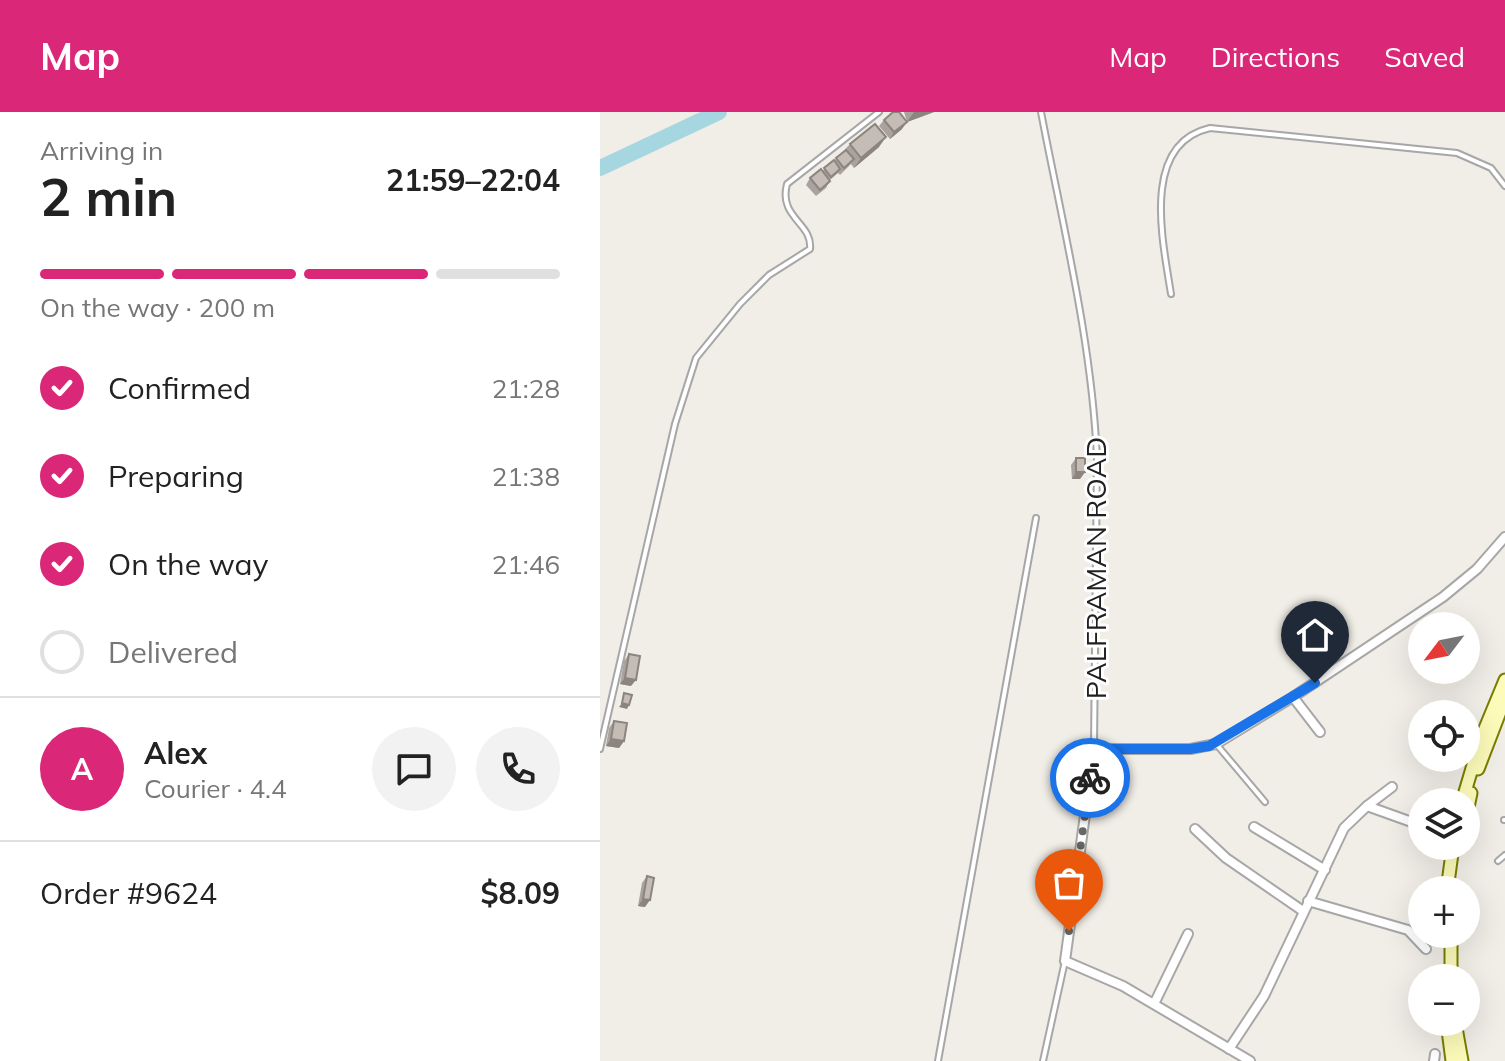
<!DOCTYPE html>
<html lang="en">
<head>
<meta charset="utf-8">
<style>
	body { margin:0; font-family:Mulish,sans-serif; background:#f2f2f2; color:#222; height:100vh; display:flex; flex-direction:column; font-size:30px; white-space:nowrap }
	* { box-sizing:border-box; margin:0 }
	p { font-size:26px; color:#767676 }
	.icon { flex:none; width:44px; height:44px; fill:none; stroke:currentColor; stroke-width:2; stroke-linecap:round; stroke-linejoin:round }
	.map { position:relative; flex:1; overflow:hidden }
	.panel { display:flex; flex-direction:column; background:#fff; width:600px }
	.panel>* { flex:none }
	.needle { width:52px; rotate:238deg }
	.tools { position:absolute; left:808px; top:500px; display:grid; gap:16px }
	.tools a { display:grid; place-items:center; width:72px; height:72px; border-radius:50%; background:#fff; box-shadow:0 8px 32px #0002; font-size:40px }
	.pin { position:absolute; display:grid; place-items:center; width:68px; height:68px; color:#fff; margin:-82px -34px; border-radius:50% 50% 50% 0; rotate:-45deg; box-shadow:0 0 8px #0007 }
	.pin .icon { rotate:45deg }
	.courier { position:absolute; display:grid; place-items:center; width:80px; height:80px; margin:-40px; border:6px solid #1a73e8; border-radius:50%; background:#fff; color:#222; box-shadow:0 2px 10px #0007 }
	.head em { font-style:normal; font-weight:700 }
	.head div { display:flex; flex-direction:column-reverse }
	.head { display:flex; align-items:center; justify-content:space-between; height:136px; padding:0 40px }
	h1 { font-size:52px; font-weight:700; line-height:60px }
	.bar { display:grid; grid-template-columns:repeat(4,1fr); gap:12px 8px; align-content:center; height:96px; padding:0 40px }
	.bar i { height:10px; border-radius:6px; background:#e0e0e0 }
	.bar .active { background:#db2777 }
	.bar p { grid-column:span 4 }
	.line { display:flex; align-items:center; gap:20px; padding:0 40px; border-top:2px solid #e0e0e0 }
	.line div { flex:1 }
	.round { display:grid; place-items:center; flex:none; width:84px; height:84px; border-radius:42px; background:#f2f2f2 }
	ol { padding:0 40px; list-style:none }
	li { display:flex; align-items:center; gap:24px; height:88px }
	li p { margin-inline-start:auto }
	li .icon { padding:8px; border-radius:50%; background:#db2777; color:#fff; stroke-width:4 }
	li:last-child { color:#767676 }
	li i { width:44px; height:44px; border:4px solid #e0e0e0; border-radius:50% }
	header { display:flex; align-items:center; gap:48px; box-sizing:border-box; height:112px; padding:0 40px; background:#db2777; color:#fff }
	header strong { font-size:38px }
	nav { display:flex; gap:44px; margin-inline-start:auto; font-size:28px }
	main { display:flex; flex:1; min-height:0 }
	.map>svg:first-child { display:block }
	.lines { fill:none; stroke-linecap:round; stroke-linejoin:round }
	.river { stroke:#a6d7e0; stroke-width:16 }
	.lane-casing { stroke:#a7a7a7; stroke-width:8 }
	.street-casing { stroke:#a7a7a7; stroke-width:12 }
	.secondary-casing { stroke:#797e01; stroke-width:15 }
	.lane { stroke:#fff; stroke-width:4 }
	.street { stroke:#fff; stroke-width:8 }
	.secondary { stroke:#fcfbba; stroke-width:11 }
	.wall { fill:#aaa29d }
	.shaded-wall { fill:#8b847f }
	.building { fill:#c6bcb6; stroke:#8b847f; stroke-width:2 }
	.done { stroke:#696866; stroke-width:8; stroke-dasharray:0 14.4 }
	.route { stroke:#1a73e8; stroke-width:10 }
	.labels { text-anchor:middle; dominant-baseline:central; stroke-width:6; stroke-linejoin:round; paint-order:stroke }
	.street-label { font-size:28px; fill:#202020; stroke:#fff }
</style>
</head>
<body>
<header>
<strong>Map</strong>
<nav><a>Map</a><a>Directions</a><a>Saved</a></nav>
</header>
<main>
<section class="panel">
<div class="head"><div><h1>2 min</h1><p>Arriving in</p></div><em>21:59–22:04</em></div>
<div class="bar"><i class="active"></i><i class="active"></i><i class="active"></i><i></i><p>On the way · 200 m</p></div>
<ol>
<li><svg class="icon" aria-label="check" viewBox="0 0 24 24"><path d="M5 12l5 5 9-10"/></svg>Confirmed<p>21:28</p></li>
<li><svg class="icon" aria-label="check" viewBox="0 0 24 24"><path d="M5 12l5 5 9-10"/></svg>Preparing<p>21:38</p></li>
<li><svg class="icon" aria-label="check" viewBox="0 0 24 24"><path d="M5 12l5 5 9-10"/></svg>On the way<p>21:46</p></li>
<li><i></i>Delivered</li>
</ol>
<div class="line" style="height:144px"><b class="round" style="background:#db2777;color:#fff">A</b><div><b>Alex</b><p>Courier · 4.4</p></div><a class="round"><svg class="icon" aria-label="chat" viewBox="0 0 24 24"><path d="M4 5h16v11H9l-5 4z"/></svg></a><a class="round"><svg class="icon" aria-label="phone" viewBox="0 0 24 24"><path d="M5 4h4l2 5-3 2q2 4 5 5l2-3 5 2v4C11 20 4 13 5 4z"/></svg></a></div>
<div class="line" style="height:104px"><div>Order #9624</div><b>$8.09</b></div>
</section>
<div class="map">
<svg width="905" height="949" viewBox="0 0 905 949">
	<rect width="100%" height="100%" fill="#f1ede7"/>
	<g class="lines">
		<path class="river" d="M 0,56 L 119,0"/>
		<g class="lane-casing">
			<g id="lane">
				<path d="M 441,0 C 463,115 492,230 497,347 L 494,635"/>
				<path d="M 571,182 C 563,130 540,32 610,16 L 857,41 L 891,56 L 905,74"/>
				<path d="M 617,633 L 665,690"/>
				<path d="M 0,637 L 75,312 L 96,246 L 140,192 L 169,163 L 210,137 C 213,111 178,106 187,72 L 279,0"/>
				<path d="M 904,708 L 905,708"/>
				<path d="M 898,749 L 905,743"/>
				<path d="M 338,949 L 436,406"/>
				<path d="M 443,949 L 465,849"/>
			</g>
		</g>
		<g class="street-casing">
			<g id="street">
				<path d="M 693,585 L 720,620"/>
				<path d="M 767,694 L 820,713"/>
				<path d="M 654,715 L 725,758"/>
				<path d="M 595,717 L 626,746 L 703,799"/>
				<path d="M 708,789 L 808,818 L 826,837"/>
				<path d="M 554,892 L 588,822"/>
				<path d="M 629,937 L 664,884 L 744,716 L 767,694 L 792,675"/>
				<path d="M 650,949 L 523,874 L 465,849 L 494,637 L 590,637 L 616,632 L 693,585 L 843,485 L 877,457 L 905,425"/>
				<path d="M 834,949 L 835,942"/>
			</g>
		</g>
		<g class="secondary-casing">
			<g id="secondary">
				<path d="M 878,657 L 905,587"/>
				<path d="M 862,690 L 881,626 L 905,568"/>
				<path d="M 866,705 L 871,681"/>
				<path d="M 847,778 L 853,734"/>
				<path d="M 851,822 L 851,866"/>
				<path d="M 847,910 L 852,949"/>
				<path d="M 855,910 L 862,949"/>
			</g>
		</g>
		<use href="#lane" class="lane"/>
		<use href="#street" class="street"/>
		<use href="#secondary" class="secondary"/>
	</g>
	<g class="wall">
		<path d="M 304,0 L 334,0 L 307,10 Z"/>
		<path d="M 284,8 L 302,17 L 290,27 L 279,14 Z"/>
		<path d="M 250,32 L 279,35 L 254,56 L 251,52 L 240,63 L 238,61 L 230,68 L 226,76 L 216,84 L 206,73 L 210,66 L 222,59 L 234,49 Z"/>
		<path d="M 476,346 L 485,360 L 480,367 L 472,367 L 471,353 Z"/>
		<path d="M 29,542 L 31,574 L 20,572 L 24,549 Z"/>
		<path d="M 14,609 L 24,629 L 19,636 L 6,634 L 9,616 Z"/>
		<path d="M 47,764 L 45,795 L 38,794 L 42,771 Z"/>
	</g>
	<g class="shaded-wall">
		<path d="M 314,0 L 334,0 L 307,10 Z"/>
		<path d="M 307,10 L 302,17 L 290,27 L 294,20 Z"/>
		<path d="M 286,25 L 279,35 L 254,56 L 261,46 Z"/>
		<path d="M 476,360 L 485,360 L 480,367 L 472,367 Z"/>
		<path d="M 25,566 L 36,568 L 31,574 L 20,572 Z"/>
		<path d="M 22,591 L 29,593 L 27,597 L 19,595 Z"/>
		<path d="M 11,627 L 24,629 L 19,636 L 6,634 Z"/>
		<path d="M 43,787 L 50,788 L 45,795 L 38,794 Z"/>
	</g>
	<g class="building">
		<path d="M 293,0 L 299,0 L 307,10 L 294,20 L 284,8 Z"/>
		<path d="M 275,12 L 286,25 L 261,46 L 250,32 Z"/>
		<path d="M 246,38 L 254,47 L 244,56 L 236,46 Z"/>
		<path d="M 234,48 L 240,57 L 231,65 L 224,56 Z"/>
		<path d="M 221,57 L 230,69 L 220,78 L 210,66 Z"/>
		<rect x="476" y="346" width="9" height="14"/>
		<path d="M 29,542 L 40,544 L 36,568 L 25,566 Z"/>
		<path d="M 24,581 L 32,583 L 29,593 L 22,591 Z"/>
		<path d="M 14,609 L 27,611 L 24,629 L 11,627 Z"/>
		<path d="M 47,764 L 54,766 L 50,788 L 43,787 Z"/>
	</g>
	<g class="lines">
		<path class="done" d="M 469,819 L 490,666"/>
		<path class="route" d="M 490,666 L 494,637 L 590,637 L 609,634 L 715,571"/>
	</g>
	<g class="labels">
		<g class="street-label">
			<text transform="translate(495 456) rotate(-90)">PALFRAMAN ROAD</text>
		</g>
	</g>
</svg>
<div class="tools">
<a><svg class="needle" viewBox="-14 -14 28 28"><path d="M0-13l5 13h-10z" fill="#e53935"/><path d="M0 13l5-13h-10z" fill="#767676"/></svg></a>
<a><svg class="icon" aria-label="locate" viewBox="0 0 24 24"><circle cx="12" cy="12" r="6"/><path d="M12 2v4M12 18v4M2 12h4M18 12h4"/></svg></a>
<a><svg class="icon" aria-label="layers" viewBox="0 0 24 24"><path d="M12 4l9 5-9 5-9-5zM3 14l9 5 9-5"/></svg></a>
<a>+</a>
<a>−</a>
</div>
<div class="pin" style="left:469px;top:819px;background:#ea580c"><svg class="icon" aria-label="bag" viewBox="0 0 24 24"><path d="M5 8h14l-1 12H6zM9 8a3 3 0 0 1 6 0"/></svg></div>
<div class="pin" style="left:715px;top:571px;background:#1f2937"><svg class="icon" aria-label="home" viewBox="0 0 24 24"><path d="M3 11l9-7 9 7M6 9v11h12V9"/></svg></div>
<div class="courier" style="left:490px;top:666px"><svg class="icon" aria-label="bike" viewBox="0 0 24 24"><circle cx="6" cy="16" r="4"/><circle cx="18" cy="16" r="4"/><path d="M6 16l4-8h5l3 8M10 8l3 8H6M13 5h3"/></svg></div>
</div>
</main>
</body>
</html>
